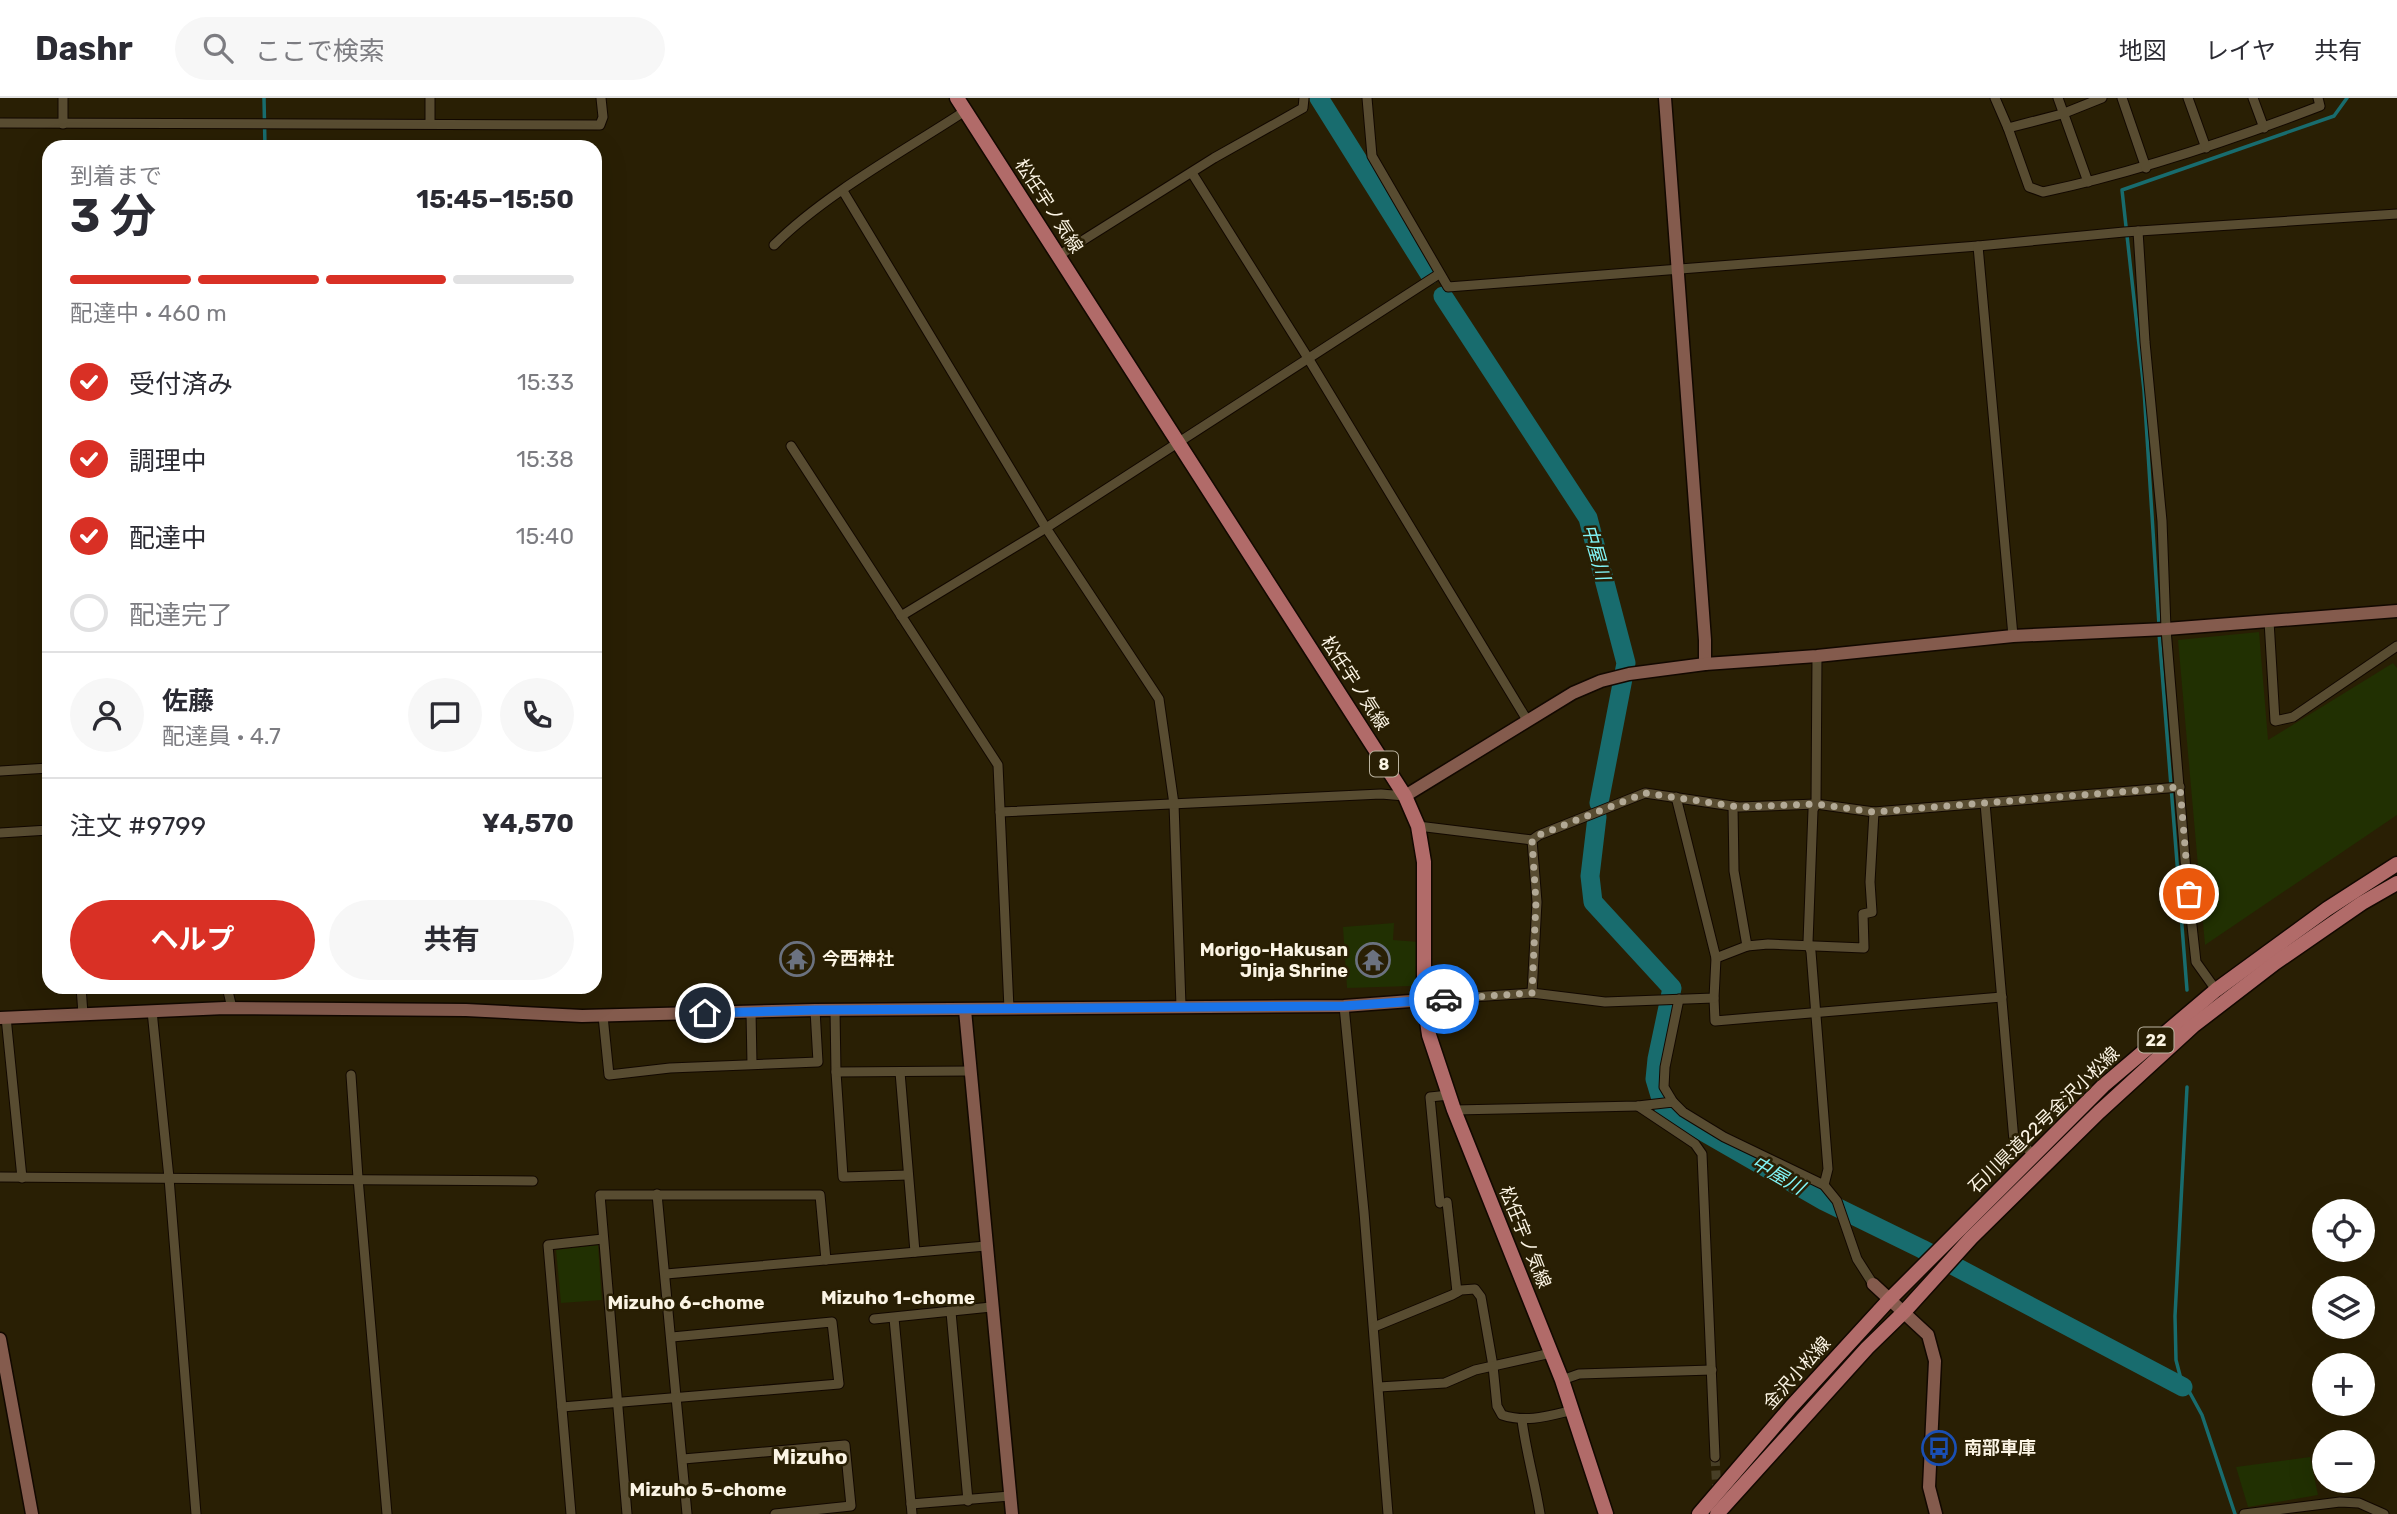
<!DOCTYPE html>
<html lang="ja">
<head>
<meta charset="utf-8">
<style>
	body { margin:0; font-family:Rubik,"Noto Sans JP",sans-serif; background:#f7f7f7; color:#2b2b33; height:100vh; display:flex; flex-direction:column; font-size:26px; white-space:nowrap }
	* { box-sizing:border-box; margin:0 }
	p { font-size:23px; color:#7c7c81 }
	.icon { flex:none; width:38px; height:38px; fill:none; stroke:currentColor; stroke-width:2; stroke-linecap:round; stroke-linejoin:round }
	.map { position:relative; flex:1; overflow:hidden }
	.panel { position:absolute; left:42px; top:42px; width:560px; height:854px; display:flex; flex-direction:column; background:#fff; border-radius:21px; box-shadow:0 7px 28px #0002 }
	.panel>* { flex:none }
	.buttons { position:absolute; left:2312px; top:1101px; display:grid; gap:14px }
	.buttons a { display:grid; place-items:center; width:63px; height:63px; border-radius:50%; background:#fff; box-shadow:0 7px 28px #0002; font-size:35px }
	.pin { position:absolute; display:grid; place-items:center; width:60px; height:60px; color:#fff; margin:-30px; border:4px solid #fff; border-radius:50%; box-shadow:0 2px 7px #0007 }
	.courier { position:absolute; display:grid; place-items:center; width:70px; height:70px; margin:-35px; border:5px solid #1a73e8; border-radius:50%; background:#fff; color:#222; box-shadow:0 2px 9px #0007 }
	.overview em { font-style:normal; font-weight:700 }
	.overview div { display:flex; flex-direction:column-reverse }
	.overview { display:flex; align-items:center; justify-content:space-between; height:119px; padding:0 28px }
	h1 { font-size:46px; font-weight:700; line-height:52px }
	.bar { display:grid; grid-template-columns:repeat(4,1fr); gap:10px 7px; align-content:center; height:84px; padding:0 28px }
	.bar i { height:9px; border-radius:5px; background:#e1e1e2 }
	.bar .active { background:#d93025 }
	.bar p { grid-column:span 4 }
	.line { display:flex; align-items:center; gap:18px; padding:0 28px; border-top:2px solid #e1e1e2 }
	.line div { flex:1 }
	.round { display:grid; place-items:center; flex:none; width:74px; height:74px; border-radius:37px; background:#f7f7f7 }
	ol { padding:0 28px; list-style:none }
	li { display:flex; align-items:center; gap:21px; height:77px }
	li p { margin-inline-start:auto }
	li .icon { padding:7px; border-radius:50%; background:#d93025; color:#fff; stroke-width:4 }
	li:last-child { color:#7c7c81 }
	li i { width:38px; height:38px; border:4px solid #e1e1e2; border-radius:50% }
	.action { display:flex; gap:14px; margin-top:auto; padding:14px 28px }
	.action a { flex:1; height:80px; border-radius:42px; background:#d93025; color:#fff; font-size:28px; font-weight:700; line-height:80px; text-align:center }
	.action a+a { background:#f7f7f7; color:#2b2b33 }
	header { display:flex; align-items:center; gap:42px; box-sizing:border-box; height:98px; padding:0 35px; background:#fff; border-bottom:2px solid #e1e1e2 }
	header strong { font-size:33px }
	nav { display:flex; gap:38px; margin-inline-start:auto; font-size:24px }
	.search { width:490px; height:63px; background:#f7f7f7; display:flex; align-items:center; gap:18px; box-sizing:border-box; padding:0 24px; border-radius:38px; color:#7c7c81; font-size:26px }
	.map>svg:first-child { display:block }
	.green { fill:#213002 }
	.lines { fill:none; stroke-linecap:round; stroke-linejoin:round }
	.stream { stroke:#186c6e; stroke-width:3.5 }
	.river { stroke:#186c6e; stroke-width:19 }
	.street-tunnel { stroke:#483f26; stroke-width:9; stroke-dasharray:9 4.5; stroke-linecap:butt }
	.street-casing { stroke:#120800; stroke-width:11 }
	.secondary-casing { stroke:#120800; stroke-width:15 }
	.primary-casing { stroke:#120800; stroke-width:17 }
	.street { stroke:#584c31; stroke-width:9 }
	.secondary { stroke:#845b4d; stroke-width:12 }
	.primary { stroke:#b16b69; stroke-width:14 }
	.done { stroke:#b2a996; stroke-width:7; stroke-dasharray:0 12.6 }
	.route { stroke:#1a73e8; stroke-width:9 }
	.labels { text-anchor:middle; dominant-baseline:central; stroke-width:5; stroke-linejoin:round; paint-order:stroke }
	.shield { fill:#291f04; stroke:#bcb4a1; stroke-width:2 }
	.shield-label { font-size:16px; font-weight:bold; fill:#fbf4e4 }
	.street-label { font-size:18px; fill:#fbf4e4; stroke:#291f04 }
	.poi-label { font-size:18px; font-weight:bold; fill:#fbf4e4; stroke:#291f04; text-anchor:start }
	.water-label { font-size:19px; font-style:italic; fill:#82f5f7; stroke:#291f04 }
	.neighbourhood-label { font-size:19px; font-weight:bold; fill:#fbf4e4; stroke:#291f04 }
	.quarter-label { font-size:21px; font-weight:bold; fill:#fbf4e4; stroke:#291f04 }
</style>
</head>
<body>
<header>
<strong>Dashr</strong>
<div class="search"><svg class="icon" aria-label="search" viewBox="0 0 24 24"><circle cx="10" cy="10" r="6"/><path d="M15 15l6 6"/></svg>ここで検索</div>
<nav><a>地図</a><a>レイヤ</a><a>共有</a></nav>
</header>
<div class="map">
<svg width="2397" height="1416" viewBox="0 0 2397 1416">
	<rect width="100%" height="100%" fill="#291f04"/>
	<g class="green">
		<path d="M 2259,534 L 2268,642 L 2393,565 L 2397,570 L 2397,717 L 2205,847 L 2178,542 Z"/>
		<path d="M 1394,825 L 1393,842 L 1419,844 L 1419,879 L 1411,888 L 1347,890 L 1343,829 Z"/>
		<path d="M 598,1147 L 602,1202 L 561,1205 L 556,1152 Z"/>
		<path d="M 2310,1359 L 2318,1397 L 2248,1409 L 2236,1369 Z"/>
	</g>
	<g class="lines">
		<g class="stream">
			<path d="M 264,0 L 265,49"/>
			<path d="M 2159,527 L 2144,292 L 2122,92 L 2334,18 L 2347,0"/>
			<path d="M 2159,535 L 2187,892"/>
			<path d="M 2187,989 L 2175,1218 L 2176,1262 L 2183,1289 L 2190,1295 L 2202,1317 L 2235,1416"/>
		</g>
		<g class="river">
			<path d="M 1319,0 L 1430,177"/>
			<path d="M 1443,198 L 1588,420 L 1626,565 L 1599,705"/>
			<path d="M 1597,719 L 1590,778 L 1593,804 L 1672,890 L 1657,961 L 1655,981 L 1664,1011 L 1824,1103 L 1922,1151 L 2183,1289"/>
		</g>
		<path class="street-tunnel" d="M 1715,1359 L 1717,1395"/>
		<g class="street-casing">
			<g id="street">
				<path d="M 430,0 L 430,24"/>
				<path d="M 1367,0 L 1372,58 L 1448,189 L 1978,148 L 2124,134 L 2397,116"/>
				<path d="M 1995,0 L 2008,30 L 2029,89 L 2043,94 C 2138,74 2229,43 2320,8 L 2318,0"/>
				<path d="M 2058,0 L 2088,84"/>
				<path d="M 2122,0 L 2146,70"/>
				<path d="M 2188,0 L 2206,50"/>
				<path d="M 2253,0 L 2264,30"/>
				<path d="M 0,25 L 600,27 L 603,19 L 601,0"/>
				<path d="M 63,26 L 63,0"/>
				<path d="M 2008,30 L 2062,16 L 2102,0"/>
				<path d="M 1192,75 L 1308,260 L 1527,622"/>
				<path d="M 843,93 L 1046,430 L 1159,601 L 1174,706 L 1181,908"/>
				<path d="M 2138,133 L 2145,244 L 2162,423 L 2166,531 L 2186,773 L 2196,864 L 2216,892"/>
				<path d="M 774,147 C 825,96 904,53 965,13"/>
				<path d="M 1978,148 L 2013,538"/>
				<path d="M 1058,158 L 1214,60 L 1303,10 L 1304,0"/>
				<path d="M 791,348 L 998,667 L 1009,911"/>
				<path d="M 901,518 L 1046,430 L 1439,176"/>
				<path d="M 2269,523 L 2275,623 L 2293,619 L 2397,548"/>
				<path d="M 1817,558 L 1816,706 L 1813,712 L 1808,844 L 1811,854 L 1828,1071 L 1824,1087"/>
				<path d="M 0,673 L 49,670"/>
				<path d="M 1985,705 L 2014,1043 L 2021,1044 L 2034,1058"/>
				<path d="M 1000,714 L 1381,696 L 1405,698"/>
				<path d="M 1418,728 L 1532,742 L 1539,737 L 1645,695 L 1739,709 L 1816,706 L 1874,714 L 2180,689"/>
				<path d="M 0,735 L 49,732"/>
				<path d="M 1747,848 L 1768,846 L 1864,850 L 1863,816 L 1872,814 L 1870,784 L 1874,714"/>
				<path d="M 1716,860 L 1747,848 L 1734,773 L 1733,708"/>
				<path d="M 81,889 L 83,916"/>
				<path d="M 227,889 L 232,910"/>
				<path d="M 1532,895 L 1537,804 L 1532,742"/>
				<path d="M 1714,900 L 1715,923 L 2002,899"/>
				<path d="M 1424,902 L 1532,895 L 1605,904 L 1714,900 L 1716,860 L 1676,699"/>
				<path d="M 1344,908 L 1364,1114 L 1388,1416"/>
				<path d="M 835,912 L 836,974 L 843,1079 L 908,1077"/>
				<path d="M 152,913 L 169,1080 L 196,1416"/>
				<path d="M 751,914 L 752,966"/>
				<path d="M 603,918 L 609,977 L 670,970 L 818,964 L 815,912"/>
				<path d="M 6,919 L 22,1080"/>
				<path d="M 836,974 L 969,973"/>
				<path d="M 900,974 L 915,1154"/>
				<path d="M 351,977 L 358,1080 L 387,1416"/>
				<path d="M 1673,1004 L 1664,989 L 1665,969 L 1679,901"/>
				<path d="M 1638,1008 L 1695,1046 L 1702,1056 L 1715,1359"/>
				<path d="M 1454,1012 L 1638,1008 L 1673,1004 L 1683,1014 L 1724,1039 L 1824,1087 L 1837,1103 L 1857,1161 L 1873,1186"/>
				<path d="M 0,1079 L 533,1083"/>
				<path d="M 657,1096 L 687,1416"/>
				<path d="M 1447,1104 L 1457,1194"/>
				<path d="M 1440,1105 L 1430,999 L 1449,997"/>
				<path d="M 666,1176 L 986,1148"/>
				<path d="M 951,1214 L 968,1403"/>
				<path d="M 894,1220 L 912,1416"/>
				<path d="M 874,1221 L 991,1209"/>
				<path d="M 1374,1229 L 1452,1197 L 1461,1192 L 1475,1191 L 1481,1199 L 1493,1268 L 1497,1308 L 1502,1317 C 1527,1325 1548,1318 1573,1312"/>
				<path d="M 1562,1282 L 1579,1276 L 1712,1272"/>
				<path d="M 1379,1289 L 1445,1285 L 1475,1272 L 1551,1255"/>
				<path d="M 562,1309 L 839,1286 L 832,1224 L 672,1239"/>
				<path d="M 1522,1322 C 1526,1354 1535,1384 1540,1416"/>
				<path d="M 683,1361 L 845,1347 L 851,1408 L 775,1416"/>
				<path d="M 911,1406 L 1010,1398"/>
				<path d="M 571,1416 L 548,1147 L 603,1141"/>
				<path d="M 627,1416 L 600,1097 L 820,1097 L 826,1162"/>
				<path d="M 2244,1416 L 2340,1404 L 2359,1405 L 2384,1416"/>
			</g>
		</g>
		<g class="secondary-casing">
			<g id="secondary">
				<path d="M 1665,0 L 1705,542 L 1705,566"/>
				<path d="M 1405,698 L 1573,595 L 1601,583 L 1629,576 L 1705,566 L 1817,558 L 2013,538 L 2166,531 L 2397,513"/>
				<path d="M 965,912 L 1012,1416"/>
				<path d="M 0,920 L 225,910 L 466,912 L 582,918 L 815,912 L 1344,908 L 1424,902"/>
				<path d="M 1873,1186 L 1928,1237 L 1935,1263 L 1929,1389 L 1936,1416"/>
				<path d="M 0,1241 L 32,1416"/>
			</g>
		</g>
		<g class="primary-casing">
			<g id="primary">
				<path d="M 957,0 L 1405,698 L 1418,728 L 1424,764 L 1424,902 L 1429,937 L 1454,1012 L 1562,1282 L 1606,1416"/>
				<path d="M 1699,1416 L 1791,1309 L 1889,1202 L 2103,988 L 2216,892 L 2327,811 L 2397,766"/>
				<path d="M 1717,1416 L 1867,1250 L 1904,1214 L 1971,1140 L 2099,1014 L 2193,928 L 2275,865 L 2362,805 L 2397,785"/>
			</g>
		</g>
		<use href="#street" class="street"/>
		<use href="#secondary" class="secondary"/>
		<use href="#primary" class="primary"/>
	</g>
	<g class="lines">
		<path class="done" d="M 1444,901 L 1532,895 L 1536,804 L 1532,742 L 1539,737 L 1645,695 L 1739,709 L 1816,706 L 1874,714 L 2180,689 L 2189,796"/>
		<path class="route" d="M 705,915 L 815,912 L 1344,908 L 1444,901"/>
	</g>
	<defs>
		<g id="temple-ring" transform="scale(1.75)"><circle r="9.5" fill="#291f04" stroke="#6b7280" stroke-width="1.5"/><path d="M0-6L5-2H3V0L6.5 2.5H4V6H1.5V3h-3V6H-4V2.5H-6.5L-3 0V-2H-5Z" fill="#6b7280"/></g>
		<g id="bus-ring" transform="scale(1.75)"><circle r="9.5" fill="#291f04" stroke="#1a4fb4" stroke-width="1.5"/><path d="M-5-6H5V4H4V6H2V4H-2V6H-4V4H-5ZM-3.5-4V0h7V-4ZM-3.5 1.2v1.5H-2V1.2ZM2 1.2v1.5H3.5V1.2Z" fill="#1a4fb4"/></g>
	</defs>
	<g fill-rule="evenodd">
		<use href="#temple-ring" x="797" y="861"/>
		<use href="#temple-ring" x="1373" y="862"/>
		<use href="#bus-ring" x="1939" y="1350"/>
	</g>
	<g class="labels">
		<g class="shield">
			<rect x="1370" y="653.5" width="28" height="25" rx="5"/>
			<rect x="2138.5" y="929.5" width="35" height="25" rx="5"/>
		</g>
		<g class="shield-label">
			<text x="1384" y="666">8</text>
			<text x="2156" y="942">22</text>
		</g>
		<g class="street-label">
			<text transform="translate(1049 108) rotate(57)">松任宇ノ気線</text>
			<text transform="translate(1355 585) rotate(57)">松任宇ノ気線</text>
			<text transform="translate(2044 1022) rotate(-44)">石川県道22号金沢小松線</text>
			<text transform="translate(1525 1139) rotate(68)">松任宇ノ気線</text>
			<text transform="translate(1797 1275) rotate(-48)">金沢小松線</text>
		</g>
		<g class="poi-label">
			<text x="1348" y="852" text-anchor="end">Morigo-Hakusan<tspan x="1348" dy="21">Jinja Shrine</tspan></text>
			<text x="822" y="861">今西神社</text>
			<text x="1964" y="1350">南部車庫</text>
		</g>
		<g class="water-label">
			<text transform="translate(1596 454) rotate(74)">中屋川</text>
			<text transform="translate(1778 1077) rotate(30)">中屋川</text>
		</g>
		<g class="neighbourhood-label">
			<text x="898" y="1199">Mizuho 1-chome</text>
			<text x="686" y="1204">Mizuho 6-chome</text>
			<text x="708" y="1391">Mizuho 5-chome</text>
		</g>
		<g class="quarter-label">
			<text x="810" y="1358">Mizuho</text>
		</g>
	</g>
</svg>
<div class="buttons">
<a><svg class="icon" aria-label="locate" viewBox="0 0 24 24"><circle cx="12" cy="12" r="6"/><path d="M12 2v4M12 18v4M2 12h4M18 12h4"/></svg></a>
<a><svg class="icon" aria-label="layers" viewBox="0 0 24 24"><path d="M12 4l9 5-9 5-9-5zM3 14l9 5 9-5"/></svg></a>
<a>+</a>
<a>−</a>
</div>
<div class="pin" style="left:2189px;top:796px;background:#ea580c"><svg class="icon" aria-label="bag" viewBox="0 0 24 24"><path d="M5 8h14l-1 12H6zM9 8a3 3 0 0 1 6 0"/></svg></div>
<div class="pin" style="left:705px;top:915px;background:#1f2937"><svg class="icon" aria-label="home" viewBox="0 0 24 24"><path d="M3 11l9-7 9 7M6 9v11h12V9"/></svg></div>
<div class="courier" style="left:1444px;top:901px"><svg class="icon" aria-label="car" viewBox="0 0 24 24"><path d="M5 17H2v-5l4-1 3-4h7l3 4 3 1v5h-3M9 17h6M6 11h13"/><circle cx="7" cy="17" r="2"/><circle cx="17" cy="17" r="2"/></svg></div>
<section class="panel">
<div class="overview"><div><h1>3 分</h1><p>到着まで</p></div><em>15:45–15:50</em></div>
<div class="bar"><i class="active"></i><i class="active"></i><i class="active"></i><i></i><p>配達中 · 460 m</p></div>
<ol>
<li><svg class="icon" aria-label="check" viewBox="0 0 24 24"><path d="M5 12l5 5 9-10"/></svg>受付済み<p>15:33</p></li>
<li><svg class="icon" aria-label="check" viewBox="0 0 24 24"><path d="M5 12l5 5 9-10"/></svg>調理中<p>15:38</p></li>
<li><svg class="icon" aria-label="check" viewBox="0 0 24 24"><path d="M5 12l5 5 9-10"/></svg>配達中<p>15:40</p></li>
<li><i></i>配達完了</li>
</ol>
<div class="line" style="height:126px"><a class="round"><svg class="icon" aria-label="person" viewBox="0 0 24 24"><circle cx="12" cy="8" r="4"/><path d="M4 21q1-7 8-7t8 7"/></svg></a><div><b>佐藤</b><p>配達員 · 4.7</p></div><a class="round"><svg class="icon" aria-label="chat" viewBox="0 0 24 24"><path d="M4 5h16v11H9l-5 4z"/></svg></a><a class="round"><svg class="icon" aria-label="phone" viewBox="0 0 24 24"><path d="M5 4h4l2 5-3 2q2 4 5 5l2-3 5 2v4C11 20 4 13 5 4z"/></svg></a></div>
<div class="line" style="height:91px"><div>注文 #9799</div><b>¥4,570</b></div>
<div class="action"><a>ヘルプ</a><a>共有</a></div>
</section>
</div>
</body>
</html>
